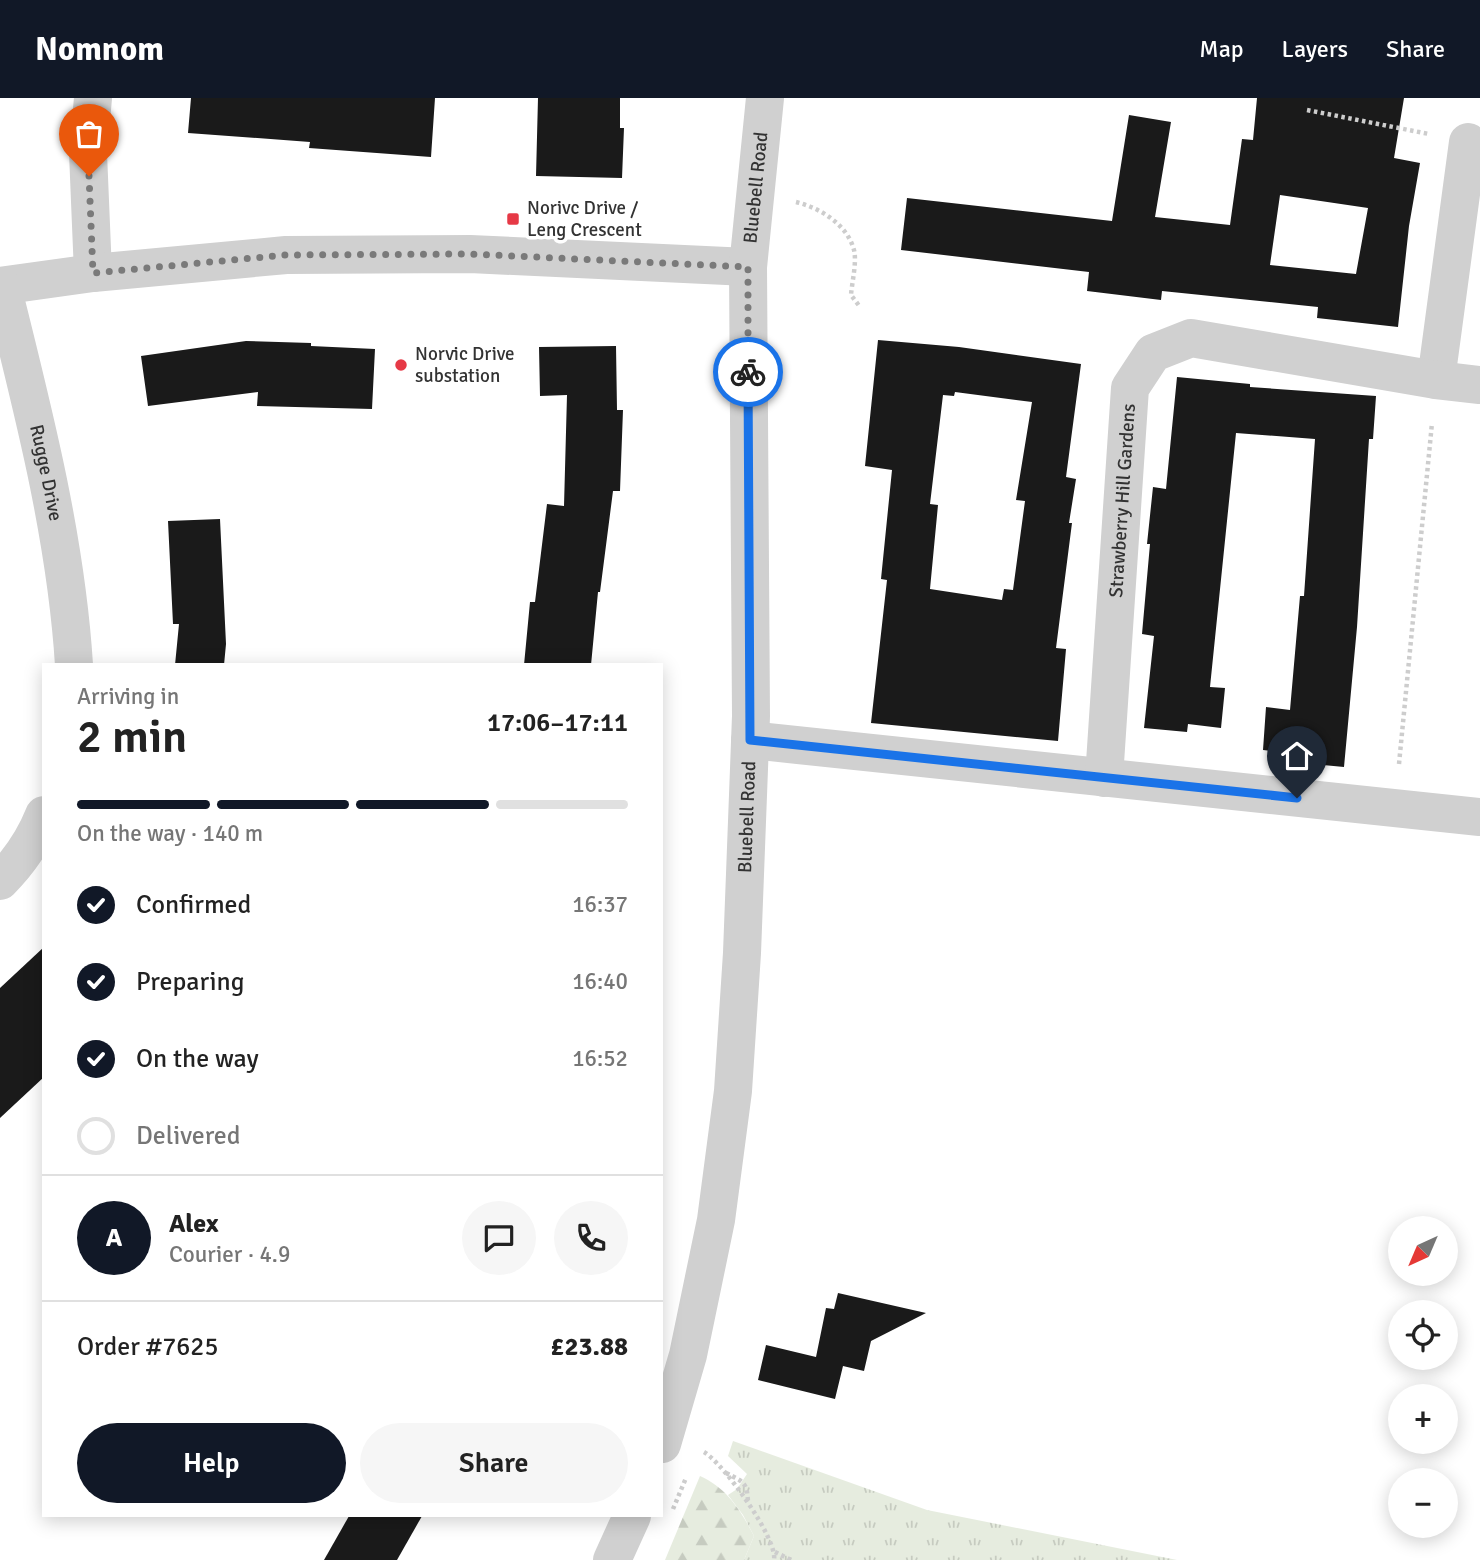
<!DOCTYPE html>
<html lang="en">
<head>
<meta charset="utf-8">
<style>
	body { margin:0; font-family:Signika,sans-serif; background:#f6f6f6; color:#222; height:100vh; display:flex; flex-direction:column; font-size:26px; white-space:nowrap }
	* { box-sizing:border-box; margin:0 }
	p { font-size:23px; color:#767676 }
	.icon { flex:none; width:38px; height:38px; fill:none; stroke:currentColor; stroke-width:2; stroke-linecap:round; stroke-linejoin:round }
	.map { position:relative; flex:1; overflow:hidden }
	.side { position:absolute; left:42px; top:565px; width:621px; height:854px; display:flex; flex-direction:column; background:#fff; border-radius:0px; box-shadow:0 4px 18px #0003 }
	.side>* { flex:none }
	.needle { width:46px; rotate:224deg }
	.buttons { position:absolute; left:1388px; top:1118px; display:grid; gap:14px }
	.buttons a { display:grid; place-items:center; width:70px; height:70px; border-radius:50%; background:#fff; box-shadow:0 4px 18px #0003; font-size:35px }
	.pin { position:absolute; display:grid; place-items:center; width:60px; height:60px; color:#fff; margin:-72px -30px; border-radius:50% 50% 50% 0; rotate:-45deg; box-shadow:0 0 7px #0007 }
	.pin .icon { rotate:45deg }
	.courier { position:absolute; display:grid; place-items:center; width:70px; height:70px; margin:-35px; border:5px solid #1a73e8; border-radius:50%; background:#fff; color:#222; box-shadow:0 2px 9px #0007 }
	.head em { font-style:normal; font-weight:600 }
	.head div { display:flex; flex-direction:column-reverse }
	.head { display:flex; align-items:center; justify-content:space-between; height:119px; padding:0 35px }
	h1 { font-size:46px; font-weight:600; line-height:52px }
	.bar { display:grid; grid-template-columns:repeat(4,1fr); gap:10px 7px; align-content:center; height:84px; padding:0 35px }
	.bar i { height:9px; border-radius:5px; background:#e0e0e0 }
	.bar .active { background:#111827 }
	.bar p { grid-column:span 4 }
	.line { display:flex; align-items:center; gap:18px; padding:0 35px; border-top:2px solid #e0e0e0 }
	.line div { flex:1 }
	.round { display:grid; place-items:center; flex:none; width:74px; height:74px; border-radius:37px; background:#f6f6f6 }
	ol { padding:0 35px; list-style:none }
	li { display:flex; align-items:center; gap:21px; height:77px }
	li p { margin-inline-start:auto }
	li .icon { padding:7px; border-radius:50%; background:#111827; color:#fff; stroke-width:4 }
	li:last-child { color:#767676 }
	li i { width:38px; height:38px; border:4px solid #e0e0e0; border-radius:50% }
	.primary-button { display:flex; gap:14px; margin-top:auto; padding:14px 35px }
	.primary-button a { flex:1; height:80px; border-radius:42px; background:#111827; color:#fff; font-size:28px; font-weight:600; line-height:80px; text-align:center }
	.primary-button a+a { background:#f6f6f6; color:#222 }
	header { display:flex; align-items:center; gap:42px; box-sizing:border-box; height:98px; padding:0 35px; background:#111827; color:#fff }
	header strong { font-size:33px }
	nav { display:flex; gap:38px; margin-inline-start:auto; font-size:24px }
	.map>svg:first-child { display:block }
	.grass { fill:url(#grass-tufts) }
	.forest { fill:url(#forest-firs) }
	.building { fill:#1a1a1a; fill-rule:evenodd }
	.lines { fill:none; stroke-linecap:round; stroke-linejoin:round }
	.path { stroke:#cdcdcd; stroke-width:4.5; stroke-dasharray:3.5 3.5; stroke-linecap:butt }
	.minor { stroke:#d0d0d0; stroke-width:38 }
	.done { stroke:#7a7a7a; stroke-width:7; stroke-dasharray:0 12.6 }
	.route { stroke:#1a73e8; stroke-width:9 }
	.poi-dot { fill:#e63946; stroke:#fff; stroke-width:2.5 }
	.labels { text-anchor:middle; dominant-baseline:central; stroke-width:7; stroke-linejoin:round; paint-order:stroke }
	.street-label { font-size:19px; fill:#333; stroke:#fff }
	.poi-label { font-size:19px; fill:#333; stroke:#fff; text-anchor:start }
</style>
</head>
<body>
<header>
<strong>Nomnom</strong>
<nav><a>Map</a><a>Layers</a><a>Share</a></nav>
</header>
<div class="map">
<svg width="1480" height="1462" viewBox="0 0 1480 1462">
	<defs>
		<pattern id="grass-tufts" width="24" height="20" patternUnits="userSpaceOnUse" patternTransform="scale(1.75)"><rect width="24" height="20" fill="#e6ecdf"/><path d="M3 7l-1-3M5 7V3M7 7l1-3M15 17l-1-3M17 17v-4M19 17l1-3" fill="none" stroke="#c6cbc0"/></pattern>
		<pattern id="forest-firs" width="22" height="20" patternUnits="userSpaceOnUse" patternTransform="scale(1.75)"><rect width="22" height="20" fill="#e6ecdf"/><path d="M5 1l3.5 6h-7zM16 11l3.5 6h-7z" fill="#c6cbc0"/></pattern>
	</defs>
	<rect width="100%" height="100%" fill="#fff"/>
	<path class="grass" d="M 733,1343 L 927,1412 L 1177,1462 L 744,1462 L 754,1438 L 743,1417 L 728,1397 L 737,1391 L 747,1376 L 728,1358 Z"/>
	<path class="forest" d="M 700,1378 C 727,1390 741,1413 754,1438 L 744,1462 L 665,1462 Z"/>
	<g class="building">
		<path d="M 191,0 L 435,0 L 431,59 L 309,50 L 310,44 L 188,35 Z"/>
		<path d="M 538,0 L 620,0 L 620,30 L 624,30 L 622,80 L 536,78 Z"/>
		<path d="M 1257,0 L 1404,0 L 1394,60 L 1420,65 L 1409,128 L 1398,229 L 1317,220 L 1318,209 L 1162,193 L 1161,202 L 1087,193 L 1089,174 L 901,152 L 907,100 L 1112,123 L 1129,17 L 1171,24 L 1155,119 L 1230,127 L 1242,41 L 1253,42 ZM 1280,97 L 1368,110 L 1356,176 L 1270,167 Z"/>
		<path d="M 878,242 L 959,249 L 1081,266 L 1066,379 L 1076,381 L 1069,425 L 1072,425 L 1056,550 L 1066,551 L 1058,643 L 871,625 L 887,482 L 881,481 L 892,372 L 865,368 ZM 955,294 L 1032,304 L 1016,402 L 1025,403 L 1013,492 L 1004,491 L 1002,502 L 930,491 L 938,407 L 930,406 L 943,297 L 954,298 Z"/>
		<path d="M 246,243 L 311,245 L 311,248 L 375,251 L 372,311 L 257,308 L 258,294 L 148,308 L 141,258 Z"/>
		<path d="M 616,248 L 617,312 L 623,312 L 620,393 L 613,393 L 600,494 L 598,494 L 591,567 L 524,567 L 530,504 L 535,504 L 547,406 L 564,408 L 567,297 L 540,298 L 539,249 Z"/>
		<path d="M 1177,279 L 1250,286 L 1250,289 L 1376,298 L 1373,341 L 1369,341 L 1357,529 L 1344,669 L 1302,665 L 1303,656 L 1263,652 L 1266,609 L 1290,612 L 1300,498 L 1304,498 L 1315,341 L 1236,335 L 1210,589 L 1225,590 L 1221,630 L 1188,626 L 1187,634 L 1144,630 L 1154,538 L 1142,536 L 1150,446 L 1147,446 L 1153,389 L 1166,391 Z"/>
		<path d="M 220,421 L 226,546 L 224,567 L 175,567 L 179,526 L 173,526 L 168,423 Z"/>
		<path d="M 44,849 L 44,979 L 0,1020 L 0,890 Z"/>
		<path d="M 838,1195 L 926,1215 L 871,1243 L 864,1273 L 843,1268 L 835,1301 L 758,1282 L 766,1247 L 816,1259 L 826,1210 L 834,1211 Z"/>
		<path d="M 349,1418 L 422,1418 L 397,1462 L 324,1462 Z"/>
	</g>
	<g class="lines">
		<g class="path">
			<path d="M 1307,12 L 1429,36"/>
			<path d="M 796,104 C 820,110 847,126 854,152 C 857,164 852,184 851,197 L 860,209"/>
			<path d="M 1399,666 L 1432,325"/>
			<path d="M 704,1354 C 723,1365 778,1441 774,1462"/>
			<path d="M 726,1375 C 744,1384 747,1384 748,1404"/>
			<path d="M 673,1411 L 686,1380"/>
			<path d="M 775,1454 L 791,1462"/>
		</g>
		<g class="minor">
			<path d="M 93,0 L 88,55 L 93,175"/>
			<path d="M 0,188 L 93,175 L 286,157 L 470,156 L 748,169"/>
			<path id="s1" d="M 2,188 C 33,312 66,439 74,567"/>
			<path d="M 1436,282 L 1468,44"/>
			<path d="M 750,642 L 1480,719"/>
			<path id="s2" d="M 1104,680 L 1130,290 L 1153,255 L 1191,240 L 1436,282 L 1480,287"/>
			<path d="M 0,783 C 19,764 34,742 44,717"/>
			<path id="s3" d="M 662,1346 L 688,1257 L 716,1122 L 733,993 L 742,855 L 751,618 L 748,169 L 765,0"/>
			<path d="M 612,1462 L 632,1418"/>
		</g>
	</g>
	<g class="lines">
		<path class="done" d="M 89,78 L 93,175 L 286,157 L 470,156 L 748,169 L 748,274"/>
		<path class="route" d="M 748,274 L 750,642 L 1297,700"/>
	</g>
	<g class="poi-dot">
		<rect x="506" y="114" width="14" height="14" rx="3.5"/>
		<circle cx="401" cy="267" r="7"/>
	</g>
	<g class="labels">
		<g class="street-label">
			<text stroke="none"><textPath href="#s3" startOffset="1265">Bluebell Road</textPath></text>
			<text stroke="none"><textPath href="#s1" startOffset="192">Rugge Drive</textPath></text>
			<text stroke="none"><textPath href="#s2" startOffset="278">Strawberry Hill Gardens</textPath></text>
			<text stroke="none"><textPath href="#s3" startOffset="635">Bluebell Road</textPath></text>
		</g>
		<g class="poi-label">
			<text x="527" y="110">Norivc Drive /<tspan x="527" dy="22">Leng Crescent</tspan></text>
			<text x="415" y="256">Norvic Drive<tspan x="415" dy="22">substation</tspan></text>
		</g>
	</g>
</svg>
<div class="buttons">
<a><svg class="needle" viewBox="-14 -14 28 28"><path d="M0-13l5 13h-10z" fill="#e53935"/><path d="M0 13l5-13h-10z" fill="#767676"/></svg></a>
<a><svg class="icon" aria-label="locate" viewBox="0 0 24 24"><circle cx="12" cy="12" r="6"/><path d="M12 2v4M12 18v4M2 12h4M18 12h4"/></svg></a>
<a>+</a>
<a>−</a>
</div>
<div class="pin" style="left:89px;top:78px;background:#ea580c"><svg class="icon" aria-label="bag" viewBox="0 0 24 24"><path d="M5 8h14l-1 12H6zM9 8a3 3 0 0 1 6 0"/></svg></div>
<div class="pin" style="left:1297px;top:700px;background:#1f2937"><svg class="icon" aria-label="home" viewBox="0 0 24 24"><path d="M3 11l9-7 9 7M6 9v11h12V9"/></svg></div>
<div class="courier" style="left:748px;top:274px"><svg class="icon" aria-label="bike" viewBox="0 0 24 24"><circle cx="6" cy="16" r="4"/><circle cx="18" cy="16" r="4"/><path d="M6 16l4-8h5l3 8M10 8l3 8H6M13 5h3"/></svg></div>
<section class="side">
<div class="head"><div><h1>2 min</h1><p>Arriving in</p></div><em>17:06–17:11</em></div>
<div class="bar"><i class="active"></i><i class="active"></i><i class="active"></i><i></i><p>On the way · 140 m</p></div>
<ol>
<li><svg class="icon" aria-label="check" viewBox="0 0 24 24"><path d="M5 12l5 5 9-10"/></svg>Confirmed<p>16:37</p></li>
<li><svg class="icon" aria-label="check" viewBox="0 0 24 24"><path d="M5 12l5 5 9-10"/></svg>Preparing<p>16:40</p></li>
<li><svg class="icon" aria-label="check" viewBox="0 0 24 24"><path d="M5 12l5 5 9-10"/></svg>On the way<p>16:52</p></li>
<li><i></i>Delivered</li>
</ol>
<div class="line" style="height:126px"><b class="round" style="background:#111827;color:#fff">A</b><div><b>Alex</b><p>Courier · 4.9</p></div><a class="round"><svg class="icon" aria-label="chat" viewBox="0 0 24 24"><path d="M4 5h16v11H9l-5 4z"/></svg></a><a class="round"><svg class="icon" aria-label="phone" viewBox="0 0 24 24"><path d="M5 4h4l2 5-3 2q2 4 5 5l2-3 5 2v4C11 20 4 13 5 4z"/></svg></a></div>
<div class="line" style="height:91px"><div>Order #7625</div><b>£23.88</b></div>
<div class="primary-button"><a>Help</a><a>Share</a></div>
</section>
</div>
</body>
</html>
